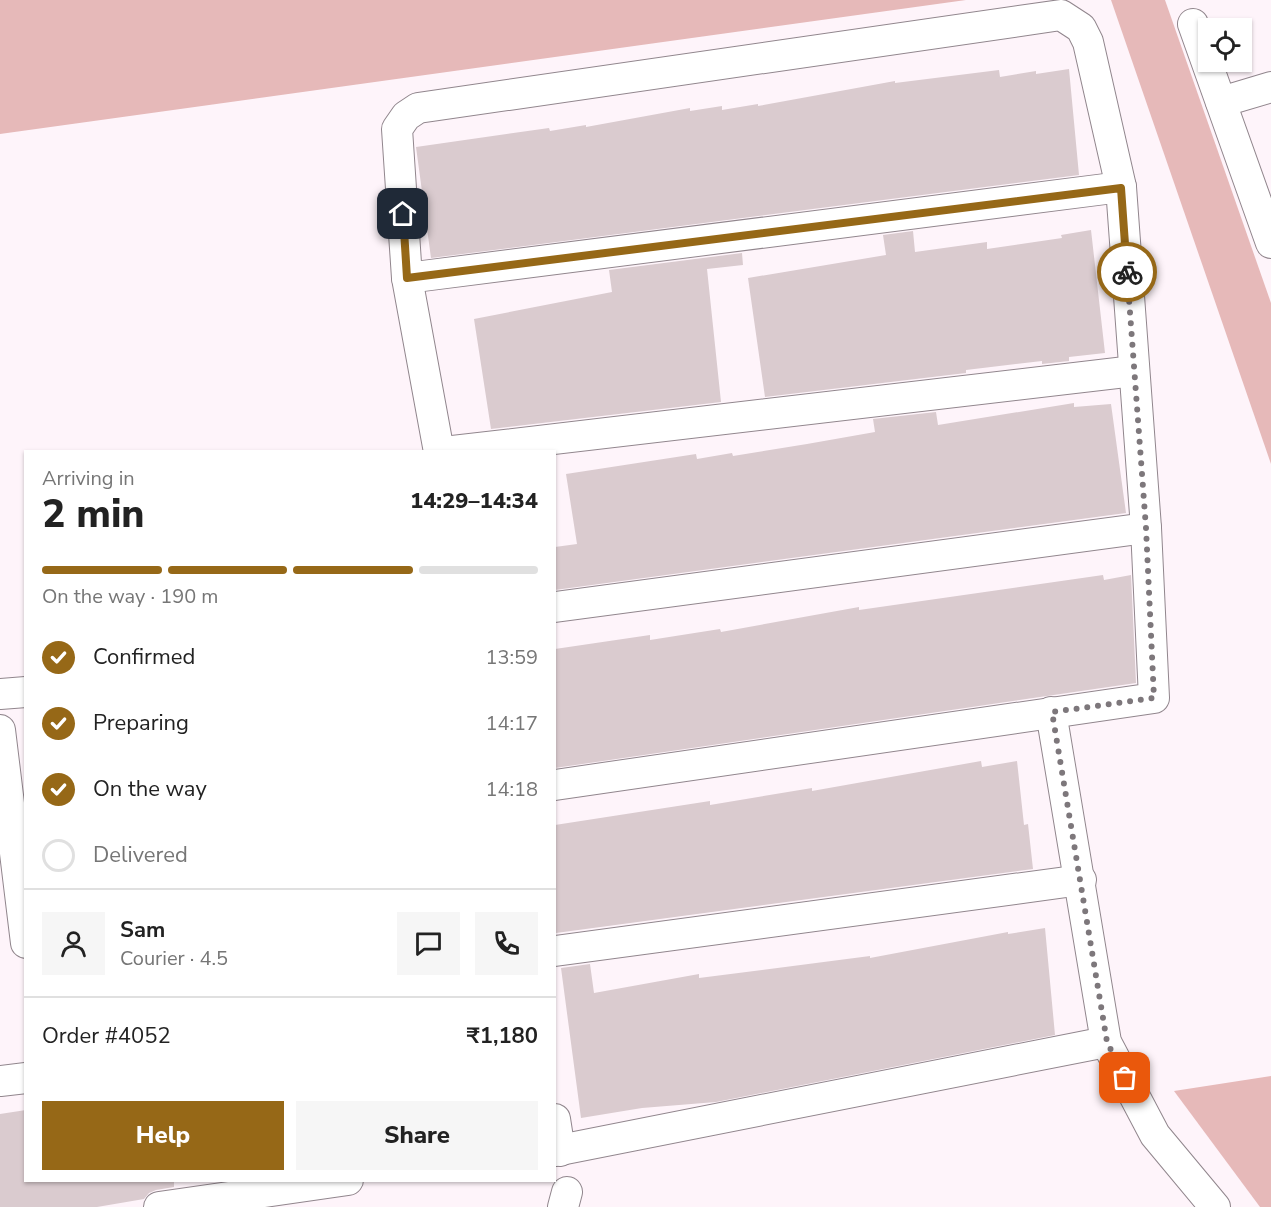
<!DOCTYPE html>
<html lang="en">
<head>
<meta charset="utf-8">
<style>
	body { margin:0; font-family:"Nunito Sans",sans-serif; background:#f6f6f6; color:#222; height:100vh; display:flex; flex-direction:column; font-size:22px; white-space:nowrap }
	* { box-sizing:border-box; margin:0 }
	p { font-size:20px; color:#767676 }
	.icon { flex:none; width:33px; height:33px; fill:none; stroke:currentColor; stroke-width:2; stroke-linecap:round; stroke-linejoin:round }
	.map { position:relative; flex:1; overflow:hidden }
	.panel { position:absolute; left:24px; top:450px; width:532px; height:732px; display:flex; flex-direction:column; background:#fff; border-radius:0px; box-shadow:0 2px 4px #0004 }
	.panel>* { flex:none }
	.buttons { position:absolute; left:1198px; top:18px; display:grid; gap:12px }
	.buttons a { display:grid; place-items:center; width:54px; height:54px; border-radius:0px; background:#fff; box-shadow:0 2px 4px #0004; font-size:30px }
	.pin { position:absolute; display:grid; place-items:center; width:51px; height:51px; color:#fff; margin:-26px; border-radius:12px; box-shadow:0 3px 9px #0006 }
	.courier { position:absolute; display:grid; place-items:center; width:60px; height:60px; margin:-30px; border:4px solid #966817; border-radius:50%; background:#fff; color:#222; box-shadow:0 2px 8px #0007 }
	.head em { font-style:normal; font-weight:800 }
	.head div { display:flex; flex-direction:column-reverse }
	.head { display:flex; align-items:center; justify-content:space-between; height:102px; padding:0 18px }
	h1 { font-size:39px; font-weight:800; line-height:45px }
	.bar { display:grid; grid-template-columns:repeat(4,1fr); gap:9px 6px; align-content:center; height:72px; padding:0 18px }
	.bar i { height:8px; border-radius:4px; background:#e0e0e0 }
	.bar .active { background:#966817 }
	.bar p { grid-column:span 4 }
	.line { display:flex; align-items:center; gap:15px; padding:0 18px; border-top:2px solid #e0e0e0 }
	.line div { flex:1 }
	.round { display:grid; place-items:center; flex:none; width:63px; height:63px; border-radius:0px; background:#f6f6f6 }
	ol { padding:0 18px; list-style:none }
	li { display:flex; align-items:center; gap:18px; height:66px }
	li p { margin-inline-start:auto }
	li .icon { padding:6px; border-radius:50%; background:#966817; color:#fff; stroke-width:4 }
	li:last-child { color:#767676 }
	li i { width:33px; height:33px; border:3px solid #e0e0e0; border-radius:50% }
	.button { display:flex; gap:12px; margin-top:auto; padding:12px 18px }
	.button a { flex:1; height:69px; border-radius:0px; background:#966817; color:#fff; font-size:24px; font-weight:800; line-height:69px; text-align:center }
	.button a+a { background:#f6f6f6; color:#222 }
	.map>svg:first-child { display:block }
	.green { fill:#e6b9b9 }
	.building { fill:#dacbcf }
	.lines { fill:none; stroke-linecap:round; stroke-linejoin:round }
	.minor-casing { stroke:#91868d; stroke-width:32 }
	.minor { stroke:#fff; stroke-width:30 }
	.done { stroke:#7d777b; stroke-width:6; stroke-dasharray:0 10.8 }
	.route { stroke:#966817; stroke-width:8 }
</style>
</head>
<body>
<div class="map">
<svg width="1271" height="1207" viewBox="0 0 1271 1207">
	<rect width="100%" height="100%" fill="#fef4fa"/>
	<g class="green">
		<path d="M 0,0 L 966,0 L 0,134 Z"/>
		<path d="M 1111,0 L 1165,0 L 1271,303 L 1271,464 Z"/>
		<path d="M 1271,1076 L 1271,1207 L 1260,1207 L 1174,1091 Z"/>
	</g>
	<g class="building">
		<path d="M 1069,69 L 1079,175 L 431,258 L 416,147 L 549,128 L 550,131 L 586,125 L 586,127 L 690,108 L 690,111 L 722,106 L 722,110 L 758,104 L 758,106 L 895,81 L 895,83 L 999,70 L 1000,77 L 1036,71 L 1036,74 Z"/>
		<path d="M 1091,230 L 1105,353 L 1069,357 L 1069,361 L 1042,364 L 1042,361 L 966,370 L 966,373 L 765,397 L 748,278 L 886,255 L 883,235 L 913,231 L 915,252 L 987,242 L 987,249 L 1062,238 L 1061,235 Z"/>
		<path d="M 742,253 L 743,265 L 707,269 L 721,402 L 491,429 L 474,319 L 612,292 L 609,270 Z"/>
		<path d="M 1074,403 L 1074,407 L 1111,404 L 1126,513 L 555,590 L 555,547 L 577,544 L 566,474 L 696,454 L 697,459 L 732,453 L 733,456 L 807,444 L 875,432 L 873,419 L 936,412 L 938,425 Z"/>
		<path d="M 1103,575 L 1104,580 L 1131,575 L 1136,683 L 555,768 L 555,649 L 650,635 L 650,640 L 720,629 L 721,632 L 859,607 L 859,610 Z"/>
		<path d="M 981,761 L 982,767 L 1017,761 L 1024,825 L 1028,824 L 1033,869 L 556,933 L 555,825 L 710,801 L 710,805 L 812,788 L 812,791 Z"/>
		<path d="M 1045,928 L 1055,1035 L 716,1102 L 642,1108 L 581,1118 L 561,968 L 590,964 L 594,993 L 699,974 L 699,978 L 870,956 L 870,958 L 1008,932 L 1008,934 Z"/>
		<path d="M 26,1110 L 26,1180 L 174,1180 L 174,1187 L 156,1190 L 149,1193 L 144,1199 L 97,1207 L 0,1207 L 0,1114 Z"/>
	</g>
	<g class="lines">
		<g class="minor-casing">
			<g id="minor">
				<path d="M 1193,24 L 1271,243"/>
				<path d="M 1221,102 L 1271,87"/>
				<path d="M 407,278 L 1121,187"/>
				<path d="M 439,452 L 407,278 L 397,129 L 406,116 L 418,108 L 1061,15 L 1081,28 L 1088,42 L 1121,187 L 1146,528 L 1154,698 L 555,785"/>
				<path d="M 444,452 L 1134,371"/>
				<path d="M 555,607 L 1146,528"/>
				<path d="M 0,694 L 26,692"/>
				<path d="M 1051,712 L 1106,1042 L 1155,1135 L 1215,1207"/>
				<path d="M 0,730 L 26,943"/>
				<path d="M 555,951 L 1081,880"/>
				<path d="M 0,1081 L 26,1078"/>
				<path d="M 555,1119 L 560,1151"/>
				<path d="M 555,1151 L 1106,1042"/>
				<path d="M 159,1207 L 348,1180"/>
				<path d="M 563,1207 L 567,1192"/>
			</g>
		</g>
		<use href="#minor" class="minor"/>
	</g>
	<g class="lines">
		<path class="done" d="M 1125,1078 L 1107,1042 L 1052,712 L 1154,698 L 1146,528 L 1127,272"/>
		<path class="route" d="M 403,214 L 407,278 L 1121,188 L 1127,272"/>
	</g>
</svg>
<div class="buttons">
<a><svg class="icon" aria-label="locate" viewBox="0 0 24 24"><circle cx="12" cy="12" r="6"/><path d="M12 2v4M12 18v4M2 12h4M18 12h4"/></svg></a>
</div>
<div class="pin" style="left:1125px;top:1078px;background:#ea580c"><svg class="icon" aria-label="bag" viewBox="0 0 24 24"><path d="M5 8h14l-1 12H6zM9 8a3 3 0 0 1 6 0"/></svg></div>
<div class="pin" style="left:403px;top:214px;background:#1f2937"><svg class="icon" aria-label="home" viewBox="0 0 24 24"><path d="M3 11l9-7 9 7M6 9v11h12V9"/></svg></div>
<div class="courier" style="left:1127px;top:272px"><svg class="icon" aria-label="bike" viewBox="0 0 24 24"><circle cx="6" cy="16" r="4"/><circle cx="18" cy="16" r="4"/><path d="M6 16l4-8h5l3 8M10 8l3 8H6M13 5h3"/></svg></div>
<section class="panel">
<div class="head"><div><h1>2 min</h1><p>Arriving in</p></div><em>14:29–14:34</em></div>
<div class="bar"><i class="active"></i><i class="active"></i><i class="active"></i><i></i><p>On the way · 190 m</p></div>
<ol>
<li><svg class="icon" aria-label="check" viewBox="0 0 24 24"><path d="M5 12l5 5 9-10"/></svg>Confirmed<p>13:59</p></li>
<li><svg class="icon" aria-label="check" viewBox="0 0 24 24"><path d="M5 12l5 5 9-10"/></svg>Preparing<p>14:17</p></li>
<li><svg class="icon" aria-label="check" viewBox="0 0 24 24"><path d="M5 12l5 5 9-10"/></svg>On the way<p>14:18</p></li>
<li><i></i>Delivered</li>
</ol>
<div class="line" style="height:108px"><a class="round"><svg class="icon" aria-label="person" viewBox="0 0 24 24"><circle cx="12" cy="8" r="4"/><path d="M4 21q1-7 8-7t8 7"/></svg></a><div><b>Sam</b><p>Courier · 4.5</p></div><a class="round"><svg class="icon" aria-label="chat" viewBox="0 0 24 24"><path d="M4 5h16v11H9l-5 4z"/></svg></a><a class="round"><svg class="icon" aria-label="phone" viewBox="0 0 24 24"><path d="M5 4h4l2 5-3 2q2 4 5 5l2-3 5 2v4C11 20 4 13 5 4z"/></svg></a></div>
<div class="line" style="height:78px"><div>Order #4052</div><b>₹1,180</b></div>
<div class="button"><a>Help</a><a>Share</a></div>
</section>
</div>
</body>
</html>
